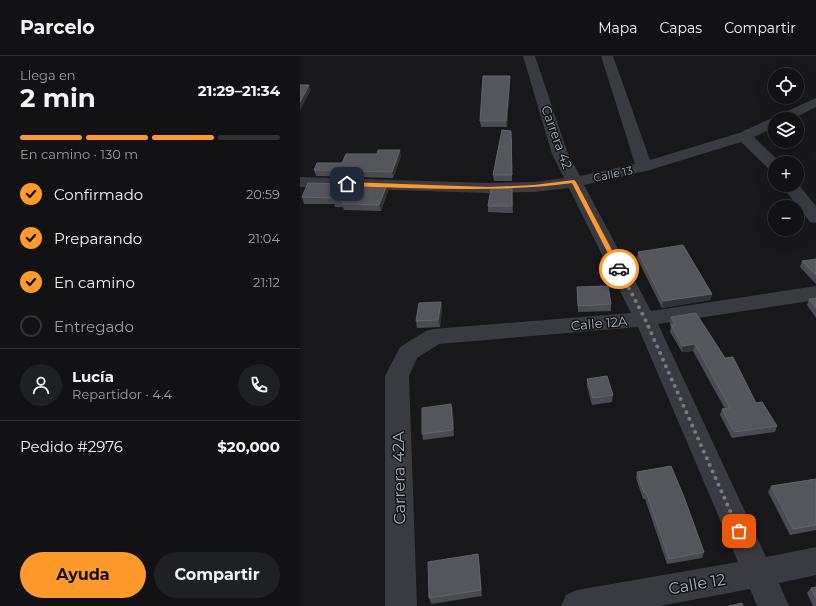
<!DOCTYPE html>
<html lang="es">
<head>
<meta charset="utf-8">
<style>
	body { margin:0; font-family:Montserrat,sans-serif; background:#1f2022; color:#f1f3f6; height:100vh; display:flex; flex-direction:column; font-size:15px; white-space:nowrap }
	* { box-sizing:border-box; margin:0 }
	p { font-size:13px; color:#9c9ea0 }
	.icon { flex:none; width:22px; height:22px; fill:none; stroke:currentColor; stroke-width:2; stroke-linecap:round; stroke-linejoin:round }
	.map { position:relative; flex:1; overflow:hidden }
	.panel { display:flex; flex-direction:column; background:#121214; width:300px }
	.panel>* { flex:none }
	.tools { position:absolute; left:468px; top:12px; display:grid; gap:8px }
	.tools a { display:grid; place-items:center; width:36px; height:36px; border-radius:50%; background:#121214; box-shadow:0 4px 16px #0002,0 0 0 1px #313234; font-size:20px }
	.pin { position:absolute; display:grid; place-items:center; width:34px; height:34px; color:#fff; margin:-17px; border-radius:8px; box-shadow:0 2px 6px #0006 }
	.courier { position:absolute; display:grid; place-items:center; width:40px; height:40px; margin:-20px; border:3px solid #ff992c; border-radius:50%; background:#fff; color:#222; box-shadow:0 1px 5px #0007 }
	.summary em { font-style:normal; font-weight:700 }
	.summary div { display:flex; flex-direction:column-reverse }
	.summary { display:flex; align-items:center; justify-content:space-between; height:68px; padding:0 20px }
	h1 { font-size:26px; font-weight:700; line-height:30px }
	.bar { display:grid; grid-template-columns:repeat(4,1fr); gap:6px 4px; align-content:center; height:48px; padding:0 20px }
	.bar i { height:5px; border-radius:3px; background:#313234 }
	.bar .selected { background:#ff992c }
	.bar p { grid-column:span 4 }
	.line { display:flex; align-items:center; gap:10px; padding:0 20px; border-top:1px solid #313234 }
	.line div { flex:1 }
	.round { display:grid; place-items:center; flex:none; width:42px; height:42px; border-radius:21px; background:#1f2022 }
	ol { padding:0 20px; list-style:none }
	li { display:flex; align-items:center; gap:12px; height:44px }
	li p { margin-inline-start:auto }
	li .icon { padding:4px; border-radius:50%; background:#ff992c; color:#111; stroke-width:4 }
	li:last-child { color:#9c9ea0 }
	li i { width:22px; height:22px; border:2px solid #313234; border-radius:50% }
	.cta { display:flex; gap:8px; margin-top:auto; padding:8px 20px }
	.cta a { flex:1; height:46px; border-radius:24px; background:#ff992c; color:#111; font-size:16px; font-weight:700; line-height:46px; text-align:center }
	.cta a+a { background:#1f2022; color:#f1f3f6 }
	header { display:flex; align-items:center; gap:24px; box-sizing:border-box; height:56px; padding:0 20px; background:#121214; border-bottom:1px solid #313234 }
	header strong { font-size:19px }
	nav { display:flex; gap:22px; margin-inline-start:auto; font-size:14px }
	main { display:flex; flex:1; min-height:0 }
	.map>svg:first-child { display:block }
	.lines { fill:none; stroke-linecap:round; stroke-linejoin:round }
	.minor { fill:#393b40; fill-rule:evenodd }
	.wall { fill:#494b50 }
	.shaded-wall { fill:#313236 }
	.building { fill:#54565c; stroke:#61646a }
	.route { fill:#ff992c }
	.done { stroke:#767b83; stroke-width:4; stroke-dasharray:0 7.2 }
	.labels { text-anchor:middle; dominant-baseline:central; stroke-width:3; stroke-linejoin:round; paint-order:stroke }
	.far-street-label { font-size:11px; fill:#a9b1bb; stroke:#131315 }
	.street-label { font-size:13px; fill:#a9b1bb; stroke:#131315 }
	.near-street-label { font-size:16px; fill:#a9b1bb; stroke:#131315 }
</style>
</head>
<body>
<header>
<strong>Parcelo</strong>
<nav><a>Mapa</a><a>Capas</a><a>Compartir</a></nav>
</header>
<main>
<section class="panel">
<div class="summary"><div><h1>2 min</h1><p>Llega en</p></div><em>21:29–21:34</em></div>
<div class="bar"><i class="selected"></i><i class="selected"></i><i class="selected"></i><i></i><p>En camino · 130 m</p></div>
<ol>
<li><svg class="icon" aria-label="check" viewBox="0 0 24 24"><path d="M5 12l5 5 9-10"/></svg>Confirmado<p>20:59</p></li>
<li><svg class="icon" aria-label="check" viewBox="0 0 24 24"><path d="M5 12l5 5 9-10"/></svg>Preparando<p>21:04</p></li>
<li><svg class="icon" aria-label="check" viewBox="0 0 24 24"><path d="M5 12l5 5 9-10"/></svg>En camino<p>21:12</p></li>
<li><i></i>Entregado</li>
</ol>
<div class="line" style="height:72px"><a class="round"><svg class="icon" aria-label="person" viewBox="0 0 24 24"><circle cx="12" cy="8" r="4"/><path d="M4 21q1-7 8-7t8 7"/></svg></a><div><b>Lucía</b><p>Repartidor · 4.4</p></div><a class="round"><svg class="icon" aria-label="phone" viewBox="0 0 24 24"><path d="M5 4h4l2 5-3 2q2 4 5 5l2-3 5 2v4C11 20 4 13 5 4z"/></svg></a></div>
<div class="line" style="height:52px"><div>Pedido #2976</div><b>$20,000</b></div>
<div class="cta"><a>Ayuda</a><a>Compartir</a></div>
</section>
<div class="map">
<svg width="516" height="550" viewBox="0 0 516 550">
	<rect width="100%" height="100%" fill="#18181a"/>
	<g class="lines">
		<g class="minor">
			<path d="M 223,0 L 235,0 L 268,98 L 280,120 L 335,108 L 301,0 L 313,0 L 350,104 L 439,77 L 516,42 L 516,51 L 492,63 L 475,63 L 475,71 L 454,81 L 481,107 L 475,107 L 475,115 L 469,113 L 441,86 L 350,114 L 284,129 L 351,255 L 516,230 L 516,244 L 358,268 L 466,501 L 516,491 L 516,519 L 479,527 L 489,550 L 457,550 L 450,533 L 360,550 L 261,550 L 266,539 L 277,534 L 438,506 L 338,271 L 139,288 L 117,302 L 109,320 L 117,550 L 85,550 L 85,320 L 100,291 L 126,275 L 134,273 L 331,257 L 269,132 L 234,136 L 188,137 L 0,131 L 0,121 L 188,127 L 234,126 L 264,122 L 252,98 Z"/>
			<path d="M 497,127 L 516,150 L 516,167 L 510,166 L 481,129 L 497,129 Z"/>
		</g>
	</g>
	<g class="wall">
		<path d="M 210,25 L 207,71 L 181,71 L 180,65 Z"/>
		<path d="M 212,81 L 212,125 L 194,125 L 193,119 Z"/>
		<path d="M 101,100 L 93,122 L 16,120 L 14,114 L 42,107 Z"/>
		<path d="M 87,129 L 88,135 L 81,155 L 44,154 L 43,151 L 35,151 L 34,148 L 4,148 L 2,141 Z"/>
		<path d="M 212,132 L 213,157 L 188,156 L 188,150 Z"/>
		<path d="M 338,196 L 412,238 L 410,244 L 362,252 L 337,202 Z"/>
		<path d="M 516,203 L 516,228 L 500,211 L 502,205 Z"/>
		<path d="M 277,231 L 311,248 L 311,255 L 278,256 Z"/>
		<path d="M 516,242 L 516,262 L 507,249 L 509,243 Z"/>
		<path d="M 141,246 L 142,252 L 140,271 L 117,272 L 116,265 Z"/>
		<path d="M 371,261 L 425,302 L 456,347 L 477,370 L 475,376 L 432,382 L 420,359 L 422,353 L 425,353 L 393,295 L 382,296 L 370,276 L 371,271 L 370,268 Z"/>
		<path d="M 287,323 L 313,339 L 312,346 L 292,349 L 287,330 Z"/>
		<path d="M 151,348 L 153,354 L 154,380 L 123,384 L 122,378 Z"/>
		<path d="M 337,416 L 404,496 L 402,502 L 367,508 L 345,443 L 343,443 L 336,422 Z"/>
		<path d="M 516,423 L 516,474 L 490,479 L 468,436 L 471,430 Z"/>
		<path d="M 179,504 L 182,540 L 131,548 L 129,542 Z"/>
		<path d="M 516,531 L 516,550 L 513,550 L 507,537 L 511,532 Z"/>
	</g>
	<g class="shaded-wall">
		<path d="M 210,20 L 210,25 L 207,71 L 206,65 Z"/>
		<path d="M 9,29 L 11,34 L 0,55 L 0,46 Z"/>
		<path d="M 100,94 L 101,100 L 93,122 L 92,116 Z"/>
		<path d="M 87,129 L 88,135 L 81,155 L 79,149 Z"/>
		<path d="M 412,238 L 410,244 L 362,252 L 363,245 Z"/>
		<path d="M 141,246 L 142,252 L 140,271 L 138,264 Z"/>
		<path d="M 395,288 L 393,295 L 382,296 L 383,290 Z"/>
		<path d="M 151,348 L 153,354 L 154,380 L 153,374 Z"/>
		<path d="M 178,498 L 179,504 L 182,540 L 181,534 Z"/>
	</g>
	<g class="building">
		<path d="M 183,20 L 210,20 L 206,65 L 180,65 Z"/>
		<path d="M 0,29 L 9,29 L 0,46 Z"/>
		<path d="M 202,74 L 211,75 L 212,119 L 193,119 Z"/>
		<path d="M 78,94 L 100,94 L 92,116 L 14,114 L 17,107 L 42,107 L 46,98 L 77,98 Z"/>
		<path d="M 8,127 L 87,129 L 79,149 L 42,148 L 43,145 L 33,144 L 34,142 L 2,141 Z"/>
		<path d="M 191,132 L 212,132 L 212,150 L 188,150 Z"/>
		<path d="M 383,189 L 412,238 L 363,245 L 338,196 Z"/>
		<path d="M 516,203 L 516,219 L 502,205 Z"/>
		<path d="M 308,230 L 311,248 L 278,250 L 277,231 Z"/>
		<path d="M 516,242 L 516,252 L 509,243 Z"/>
		<path d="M 141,246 L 138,264 L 116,265 L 119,247 Z"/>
		<path d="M 396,257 L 425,302 L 433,301 L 456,347 L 462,346 L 477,370 L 434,376 L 422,353 L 430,352 L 395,288 L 383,290 L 371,269 L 375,269 L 371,261 Z"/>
		<path d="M 307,320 L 313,339 L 293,342 L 287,323 Z"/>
		<path d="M 151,348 L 153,374 L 122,378 L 122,352 Z"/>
		<path d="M 371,410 L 384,441 L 404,496 L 369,503 L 346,436 L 344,437 L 337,416 Z"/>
		<path d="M 516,423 L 516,444 L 515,444 L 516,446 L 516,469 L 493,473 L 471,430 Z"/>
		<path d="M 178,498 L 181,534 L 129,542 L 128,506 Z"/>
		<path d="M 516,531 L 516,543 L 511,532 Z"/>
		<path d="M 442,547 L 443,550 L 429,550 Z"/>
	</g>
	<path class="route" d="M 274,124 L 276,126 L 322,213 L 321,215 L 316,213 L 272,127 C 197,137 122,132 47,130 L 45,128 L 47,126 L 188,131 L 234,129 Z"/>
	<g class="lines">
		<path class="done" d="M 319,213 L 345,263 L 439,475"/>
	</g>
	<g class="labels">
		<g class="far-street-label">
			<text transform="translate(313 118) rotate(-12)">Calle 13</text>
		</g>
		<g class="street-label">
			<text transform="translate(257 81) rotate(70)">Carrera 42</text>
			<text transform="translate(299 267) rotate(-5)">Calle 12A</text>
		</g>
		<g class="near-street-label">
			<text transform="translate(99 422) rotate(-91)">Carrera 42A</text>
			<text transform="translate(397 528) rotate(-10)">Calle 12</text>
		</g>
	</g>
</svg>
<div class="tools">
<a><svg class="icon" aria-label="locate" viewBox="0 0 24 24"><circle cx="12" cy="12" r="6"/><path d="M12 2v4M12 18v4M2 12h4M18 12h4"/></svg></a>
<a><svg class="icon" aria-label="layers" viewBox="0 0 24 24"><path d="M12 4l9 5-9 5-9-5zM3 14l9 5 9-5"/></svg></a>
<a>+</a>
<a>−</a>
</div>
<div class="pin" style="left:439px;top:475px;background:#ea580c"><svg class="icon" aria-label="bag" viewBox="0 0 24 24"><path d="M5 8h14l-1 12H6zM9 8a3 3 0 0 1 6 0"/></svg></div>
<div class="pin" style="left:47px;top:128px;background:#1f2937"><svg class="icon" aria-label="home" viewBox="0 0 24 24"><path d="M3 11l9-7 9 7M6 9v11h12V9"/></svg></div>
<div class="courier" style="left:319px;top:213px"><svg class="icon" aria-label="car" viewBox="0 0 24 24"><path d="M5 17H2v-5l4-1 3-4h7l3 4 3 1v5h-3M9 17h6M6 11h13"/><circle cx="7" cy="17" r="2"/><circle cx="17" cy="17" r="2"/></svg></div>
</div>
</main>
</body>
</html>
